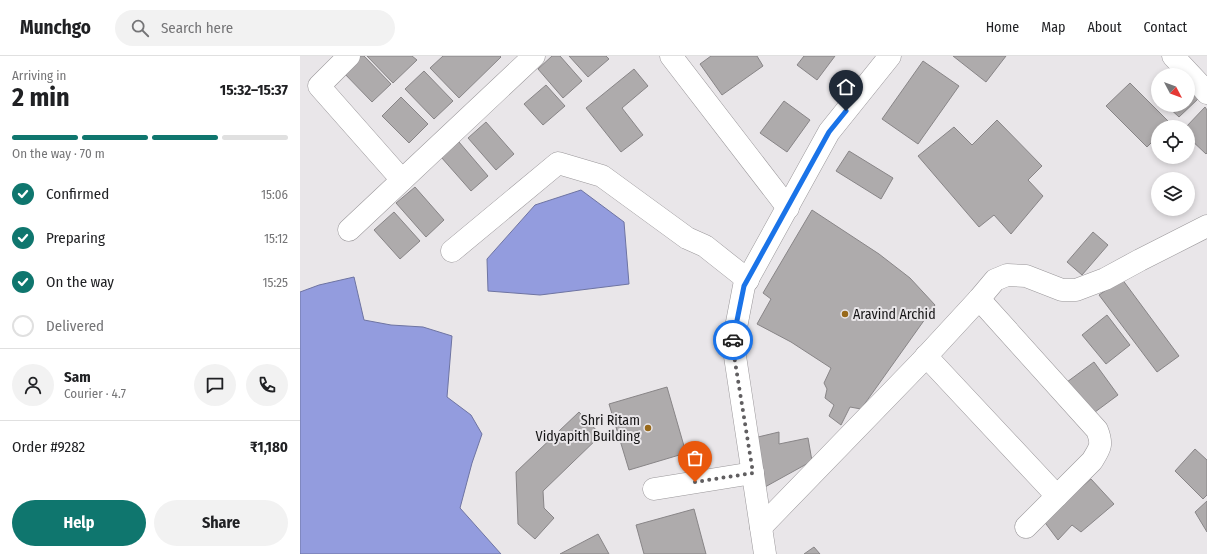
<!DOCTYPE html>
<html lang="en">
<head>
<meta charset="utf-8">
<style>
	body { margin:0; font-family:"Fira Sans Condensed",sans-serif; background:#f2f2f2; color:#202124; height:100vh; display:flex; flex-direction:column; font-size:15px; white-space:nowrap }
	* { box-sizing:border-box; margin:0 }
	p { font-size:13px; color:#757577 }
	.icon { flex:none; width:22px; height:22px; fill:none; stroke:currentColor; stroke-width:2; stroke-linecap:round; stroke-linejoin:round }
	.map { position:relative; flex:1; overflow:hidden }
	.side { display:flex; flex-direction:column; background:#fff; width:300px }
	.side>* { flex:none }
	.needle { width:26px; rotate:131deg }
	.fabs { position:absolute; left:851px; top:12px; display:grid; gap:8px }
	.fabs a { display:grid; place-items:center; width:44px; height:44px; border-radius:50%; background:#fff; box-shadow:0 2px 6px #0003; font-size:20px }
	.pin { position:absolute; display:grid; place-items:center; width:34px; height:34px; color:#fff; margin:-41px -17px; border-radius:50% 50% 50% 0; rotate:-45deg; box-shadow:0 0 4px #0007 }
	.pin .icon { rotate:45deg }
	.courier { position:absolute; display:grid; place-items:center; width:40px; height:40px; margin:-20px; border:3px solid #1a73e8; border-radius:50%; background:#fff; color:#222; box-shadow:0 1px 5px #0007 }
	.head em { font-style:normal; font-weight:700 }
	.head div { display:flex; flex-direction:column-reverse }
	.head { display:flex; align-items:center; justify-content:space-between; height:68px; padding:0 12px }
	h1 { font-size:26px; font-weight:700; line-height:30px }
	.bar { display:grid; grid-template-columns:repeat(4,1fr); gap:6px 4px; align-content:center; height:48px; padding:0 12px }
	.bar i { height:5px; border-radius:3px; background:#e0e0e0 }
	.bar .on { background:#0f766e }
	.bar p { grid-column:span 4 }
	.line { display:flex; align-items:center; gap:10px; padding:0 12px; border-top:1px solid #e0e0e0 }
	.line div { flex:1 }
	.round { display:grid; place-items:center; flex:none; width:42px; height:42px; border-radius:21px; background:#f2f2f2 }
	ol { padding:0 12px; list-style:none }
	li { display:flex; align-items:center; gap:12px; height:44px }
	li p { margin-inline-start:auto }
	li .icon { padding:4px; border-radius:50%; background:#0f766e; color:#fff; stroke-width:4 }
	li:last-child { color:#757577 }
	li i { width:22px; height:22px; border:2px solid #e0e0e0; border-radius:50% }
	.action { display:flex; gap:8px; margin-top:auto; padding:8px 12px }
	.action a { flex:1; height:46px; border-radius:24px; background:#0f766e; color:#fff; font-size:16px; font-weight:700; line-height:46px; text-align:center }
	.action a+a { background:#f2f2f2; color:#202124 }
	header { display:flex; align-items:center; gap:24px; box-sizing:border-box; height:56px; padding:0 20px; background:#fff; border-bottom:1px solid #e0e0e0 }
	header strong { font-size:19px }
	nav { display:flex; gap:22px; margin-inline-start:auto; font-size:14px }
	.search { width:280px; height:36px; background:#f2f2f2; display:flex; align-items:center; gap:10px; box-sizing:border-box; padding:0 14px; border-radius:22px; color:#757577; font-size:15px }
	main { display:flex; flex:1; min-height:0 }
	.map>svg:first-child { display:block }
	.water { fill:#939cde; stroke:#6e74a2 }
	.building { fill:#aeabac; stroke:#888587 }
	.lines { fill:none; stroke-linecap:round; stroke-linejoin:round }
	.minor-casing { stroke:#9a979a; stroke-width:23 }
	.major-casing { stroke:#9a979a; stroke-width:23 }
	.minor { stroke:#fff; stroke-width:22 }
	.major { stroke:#fff; stroke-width:22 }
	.done { stroke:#605e60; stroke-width:4; stroke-dasharray:0 7.2 }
	.route { stroke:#1a73e8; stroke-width:5 }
	.poi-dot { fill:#98691a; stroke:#e9e6e9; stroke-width:1.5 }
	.labels { text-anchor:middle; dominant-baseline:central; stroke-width:4; stroke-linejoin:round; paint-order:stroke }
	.poi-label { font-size:14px; fill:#161516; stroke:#e9e6e9; text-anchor:start }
</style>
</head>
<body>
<header>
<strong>Munchgo</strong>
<div class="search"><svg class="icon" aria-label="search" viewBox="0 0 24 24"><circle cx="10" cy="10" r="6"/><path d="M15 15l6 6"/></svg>Search here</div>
<nav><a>Home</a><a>Map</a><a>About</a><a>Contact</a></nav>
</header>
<main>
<section class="side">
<div class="head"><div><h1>2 min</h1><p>Arriving in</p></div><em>15:32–15:37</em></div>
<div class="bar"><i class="on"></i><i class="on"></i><i class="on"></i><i></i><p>On the way · 70 m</p></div>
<ol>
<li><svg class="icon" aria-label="check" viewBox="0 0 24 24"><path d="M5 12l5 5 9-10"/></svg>Confirmed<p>15:06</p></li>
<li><svg class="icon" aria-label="check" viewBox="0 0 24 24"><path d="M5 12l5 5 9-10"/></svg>Preparing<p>15:12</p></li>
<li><svg class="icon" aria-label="check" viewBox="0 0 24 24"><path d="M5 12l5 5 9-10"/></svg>On the way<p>15:25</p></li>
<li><i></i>Delivered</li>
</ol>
<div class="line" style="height:72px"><a class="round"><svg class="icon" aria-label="person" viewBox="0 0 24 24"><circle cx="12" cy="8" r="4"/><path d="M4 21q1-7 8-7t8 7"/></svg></a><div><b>Sam</b><p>Courier · 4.7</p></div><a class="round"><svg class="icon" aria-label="chat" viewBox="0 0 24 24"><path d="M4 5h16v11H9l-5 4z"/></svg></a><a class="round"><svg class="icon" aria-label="phone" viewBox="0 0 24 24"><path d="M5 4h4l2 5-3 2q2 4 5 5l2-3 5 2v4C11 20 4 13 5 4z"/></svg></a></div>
<div class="line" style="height:52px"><div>Order #9282</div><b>₹1,180</b></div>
<div class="action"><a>Help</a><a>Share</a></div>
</section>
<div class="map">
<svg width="907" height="498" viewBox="0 0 907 498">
	<rect width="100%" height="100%" fill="#e9e6e9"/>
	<g class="water">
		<path d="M 281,134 L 324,166 L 329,228 L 240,239 L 188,235 L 187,203 L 235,149 Z"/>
		<path d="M 54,221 L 64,264 L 91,269 L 123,271 L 152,280 L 147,341 L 171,359 L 182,378 L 172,407 L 160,452 L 201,498 L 0,498 L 0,236 L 19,229 Z"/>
	</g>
	<g class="building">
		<path d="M 55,0 L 64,0 L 91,28 L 72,46 L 41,14 Z"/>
		<path d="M 67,0 L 112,0 L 117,4 L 93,27 Z"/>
		<path d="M 143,0 L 200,0 L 201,1 L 159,42 L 130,12 Z"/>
		<path d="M 252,0 L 260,0 L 282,25 L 263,42 L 238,13 Z"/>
		<path d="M 269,0 L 306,0 L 309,3 L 288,21 Z"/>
		<path d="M 411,0 L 457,0 L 463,10 L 422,39 L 400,8 Z"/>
		<path d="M 504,0 L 535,0 L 517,24 L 497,9 Z"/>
		<path d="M 653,0 L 706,0 L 686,26 Z"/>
		<path d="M 623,5 L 659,30 L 618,88 L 582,63 Z"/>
		<path d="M 334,13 L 348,30 L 322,52 L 343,79 L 321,96 L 286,52 Z"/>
		<path d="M 124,15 L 153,45 L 134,63 L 105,33 Z"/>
		<path d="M 830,27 L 871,68 L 867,71 L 858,71 L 858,80 L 847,91 L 806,50 Z"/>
		<path d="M 246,29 L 265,50 L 243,69 L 224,48 Z"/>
		<path d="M 888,31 L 899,42 L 879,61 L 866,49 L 888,49 Z"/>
		<path d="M 101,41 L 128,68 L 109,87 L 82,60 Z"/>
		<path d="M 484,45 L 510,64 L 487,96 L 460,77 Z"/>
		<path d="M 905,51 L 907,54 L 907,97 L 906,98 L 888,81 L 888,71 L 886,71 Z"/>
		<path d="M 697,64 L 742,110 L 728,124 L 743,140 L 711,178 L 694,159 L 679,171 L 618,100 L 654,71 L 672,89 Z"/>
		<path d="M 186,66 L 214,98 L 196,114 L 168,82 Z"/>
		<path d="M 159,86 L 188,120 L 171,135 L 141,101 Z"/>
		<path d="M 549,95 L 593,122 L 581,143 L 536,115 Z"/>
		<path d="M 115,131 L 144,164 L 126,181 L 96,147 Z"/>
		<path d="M 512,154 L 579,198 L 610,222 L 635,249 L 561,353 L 550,351 L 541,369 L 529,360 L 534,349 L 525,342 L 527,333 L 524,327 L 531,312 L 491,286 L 457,268 L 471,243 L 463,237 Z"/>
		<path d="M 94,156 L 120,185 L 100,203 L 74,174 Z"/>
		<path d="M 793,176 L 808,189 L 782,219 L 767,206 Z"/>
		<path d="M 822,223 L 879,300 L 857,316 L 799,239 Z"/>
		<path d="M 807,259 L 830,289 L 806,308 L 782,279 Z"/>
		<path d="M 794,306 L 818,339 L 791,359 L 767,326 Z"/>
		<path d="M 367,331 L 386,397 L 329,414 L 309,348 Z"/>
		<path d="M 279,356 L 301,379 L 243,435 L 244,452 L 254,462 L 235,483 L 218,468 L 216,416 Z"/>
		<path d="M 479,376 L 479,388 L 508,382 L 512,405 L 465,431 L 458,381 Z"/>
		<path d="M 895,393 L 907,404 L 907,439 L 903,443 L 875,415 Z"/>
		<path d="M 791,423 L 814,448 L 781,476 L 772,469 L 758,484 L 743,464 Z"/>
		<path d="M 907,445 L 907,476 L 895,456 Z"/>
		<path d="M 394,453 L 406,498 L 344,498 L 336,469 Z"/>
		<path d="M 298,478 L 309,498 L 260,498 Z"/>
		<path d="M 514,491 L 520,498 L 504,498 Z"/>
	</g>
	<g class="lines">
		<g class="minor-casing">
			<g id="minor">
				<path d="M 49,0 L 19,30 L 102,124"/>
				<path d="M 371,0 L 488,152"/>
				<path d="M 873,0 L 901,30 L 907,37"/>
				<path d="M 49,174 L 234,0"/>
				<path d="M 152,195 L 258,107 L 302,120 L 387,182 L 405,190 L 448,224"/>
				<path d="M 679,243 L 797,374 C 803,389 800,392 792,405 L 726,471"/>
				<path d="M 626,300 L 757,440"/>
				<path d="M 354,433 L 453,417"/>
				<path d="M 461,471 L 620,307 L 679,243 L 695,224 L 707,219 L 726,220 L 762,234 L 776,234 L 805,223 L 840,204 L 907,170"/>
			</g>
		</g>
		<g class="major-casing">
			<path id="major" d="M 465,498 L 433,287 L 444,230 L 529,76 L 590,0"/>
		</g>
		<use href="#minor" class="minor"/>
		<use href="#major" class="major"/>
	</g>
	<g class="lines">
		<path class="done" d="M 395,426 L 453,417 L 432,287 L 433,284"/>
		<path class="route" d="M 433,284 L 444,230 L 529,76 L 546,55"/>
	</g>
	<g class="poi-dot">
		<circle cx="545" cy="258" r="4"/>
		<circle cx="348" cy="372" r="4"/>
	</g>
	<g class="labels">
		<g class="poi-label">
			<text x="553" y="258">Aravind Archid</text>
			<text x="340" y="364" text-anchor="end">Shri Ritam<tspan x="340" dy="16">Vidyapith Building</tspan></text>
		</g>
	</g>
</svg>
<div class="fabs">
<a><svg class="needle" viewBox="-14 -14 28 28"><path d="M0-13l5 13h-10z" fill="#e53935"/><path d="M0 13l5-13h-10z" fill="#757577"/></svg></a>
<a><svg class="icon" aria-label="locate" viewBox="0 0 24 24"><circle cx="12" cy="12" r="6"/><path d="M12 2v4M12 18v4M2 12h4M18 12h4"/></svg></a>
<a><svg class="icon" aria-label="layers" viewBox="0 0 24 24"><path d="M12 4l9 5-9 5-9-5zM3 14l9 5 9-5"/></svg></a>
</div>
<div class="pin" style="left:395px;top:426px;background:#ea580c"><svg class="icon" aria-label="bag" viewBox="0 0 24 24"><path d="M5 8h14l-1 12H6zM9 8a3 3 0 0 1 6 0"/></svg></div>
<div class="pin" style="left:546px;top:55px;background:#1f2937"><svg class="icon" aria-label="home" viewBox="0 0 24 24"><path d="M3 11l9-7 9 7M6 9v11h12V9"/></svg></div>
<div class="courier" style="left:433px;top:284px"><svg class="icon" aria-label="car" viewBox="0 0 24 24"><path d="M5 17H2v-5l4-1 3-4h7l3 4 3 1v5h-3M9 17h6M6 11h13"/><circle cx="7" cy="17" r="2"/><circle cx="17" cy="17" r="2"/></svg></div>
</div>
</main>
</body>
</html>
